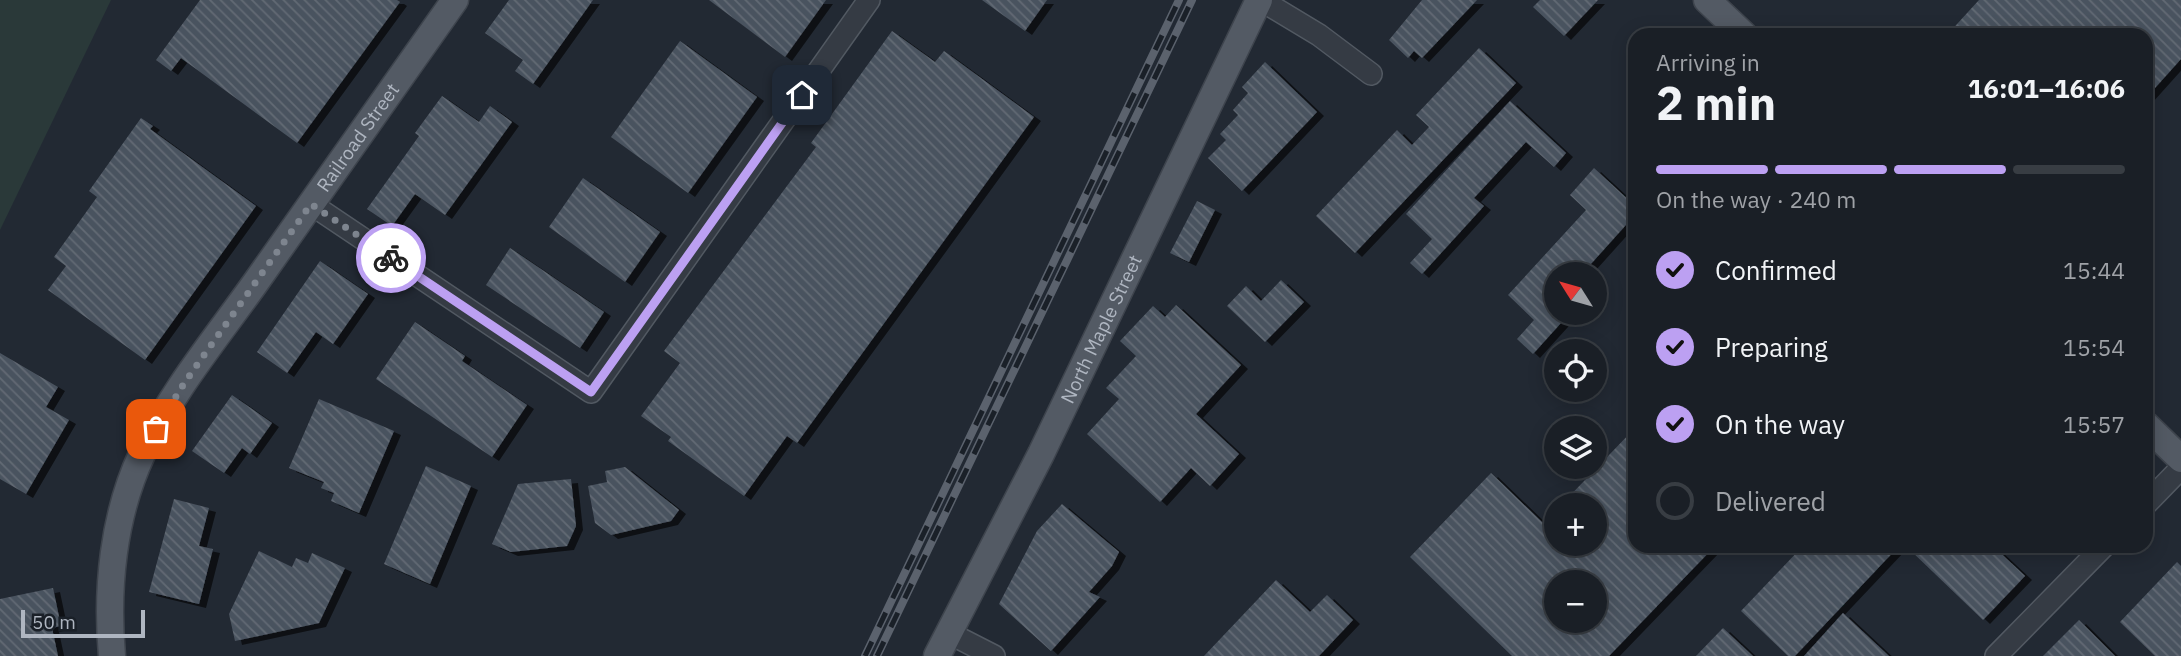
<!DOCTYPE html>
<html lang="en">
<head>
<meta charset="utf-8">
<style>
	body { margin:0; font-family:"IBM Plex Sans",sans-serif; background:#272c32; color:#f1f3f6; height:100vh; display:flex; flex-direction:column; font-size:26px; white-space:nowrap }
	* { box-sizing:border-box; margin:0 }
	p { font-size:23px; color:#9fa2a7 }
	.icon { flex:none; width:38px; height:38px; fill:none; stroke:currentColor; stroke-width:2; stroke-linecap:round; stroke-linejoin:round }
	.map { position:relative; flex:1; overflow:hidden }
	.details { position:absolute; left:1628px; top:28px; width:525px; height:525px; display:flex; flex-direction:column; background:#1a1f26; border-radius:21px; box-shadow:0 4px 18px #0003,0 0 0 2px #383d43 }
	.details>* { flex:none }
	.needle { width:46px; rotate:307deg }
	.controls { position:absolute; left:1544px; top:262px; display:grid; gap:14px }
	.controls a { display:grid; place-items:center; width:63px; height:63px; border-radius:50%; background:#1a1f26; box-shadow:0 4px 18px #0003,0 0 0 2px #383d43; font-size:35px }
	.scale { position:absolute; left:21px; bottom:18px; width:124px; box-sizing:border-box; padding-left:7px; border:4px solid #afb6c1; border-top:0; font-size:19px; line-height:24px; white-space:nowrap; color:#afb6c1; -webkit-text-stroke:5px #1a2028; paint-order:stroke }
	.pin { position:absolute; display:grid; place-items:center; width:60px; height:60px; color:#fff; margin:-30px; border-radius:14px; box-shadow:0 4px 10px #0006 }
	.courier { position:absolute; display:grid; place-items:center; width:70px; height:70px; margin:-35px; border:5px solid #bca0f2; border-radius:50%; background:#fff; color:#222; box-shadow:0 2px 9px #0007 }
	.overview em { font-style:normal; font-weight:800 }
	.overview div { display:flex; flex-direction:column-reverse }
	.overview { display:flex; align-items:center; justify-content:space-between; height:119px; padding:0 28px }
	h1 { font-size:46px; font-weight:800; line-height:52px }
	.bar { display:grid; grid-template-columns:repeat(4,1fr); gap:10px 7px; align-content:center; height:84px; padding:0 28px }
	.bar i { height:9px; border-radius:5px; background:#383d43 }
	.bar .on { background:#bca0f2 }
	.bar p { grid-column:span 4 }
	ol { padding:0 28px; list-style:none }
	li { display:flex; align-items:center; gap:21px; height:77px }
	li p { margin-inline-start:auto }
	li .icon { padding:7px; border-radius:50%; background:#bca0f2; color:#111; stroke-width:4 }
	li:last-child { color:#9fa2a7 }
	li i { width:38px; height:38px; border:4px solid #383d43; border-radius:50% }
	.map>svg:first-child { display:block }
	.green { fill:#2a3939 }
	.building { fill:url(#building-back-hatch); fill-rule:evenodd; filter:url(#shadow) }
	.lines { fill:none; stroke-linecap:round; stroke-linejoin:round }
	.minor-casing { stroke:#525962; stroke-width:24 }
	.major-casing { stroke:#3e444d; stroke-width:29 }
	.minor { stroke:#353b44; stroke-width:21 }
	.major { stroke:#535a64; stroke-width:26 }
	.rail-casing { stroke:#5b626d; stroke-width:8 }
	.rail { stroke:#1a2028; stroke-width:5; stroke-dasharray:16; stroke-linecap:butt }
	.done { stroke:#7e858f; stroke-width:7; stroke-dasharray:0 12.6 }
	.route { stroke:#bca0f2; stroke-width:9 }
	.labels { text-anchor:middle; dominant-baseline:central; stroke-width:5; stroke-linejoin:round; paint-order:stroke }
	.street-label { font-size:19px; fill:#afb6c1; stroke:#1a2028 }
</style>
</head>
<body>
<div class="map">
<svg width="2181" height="656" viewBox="0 0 2181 656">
	<defs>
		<pattern id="building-back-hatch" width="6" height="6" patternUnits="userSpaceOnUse" patternTransform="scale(1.75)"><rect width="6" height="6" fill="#4a535f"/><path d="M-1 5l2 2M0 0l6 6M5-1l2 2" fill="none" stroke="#626a74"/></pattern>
		<filter id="shadow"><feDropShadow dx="7" dy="4" stdDeviation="0" flood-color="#0009"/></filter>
	</defs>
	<rect width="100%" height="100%" fill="#222933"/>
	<path class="green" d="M 0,0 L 111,0 L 0,230 Z"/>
	<g class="building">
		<path d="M 200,0 L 397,0 L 400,2 L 297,143 L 181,58 L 171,71 L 156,60 Z"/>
		<path d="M 509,0 L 593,0 L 533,84 L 515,71 L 523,60 L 485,33 Z"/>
		<path d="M 709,0 L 826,0 L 785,57 Z"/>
		<path d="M 982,0 L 1047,0 L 1025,31 Z"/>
		<path d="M 1422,0 L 1477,0 L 1422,58 L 1414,51 L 1408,58 L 1389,40 Z"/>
		<path d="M 1540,0 L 1598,0 L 1564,36 L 1533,7 Z"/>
		<path d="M 1979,0 L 2181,0 L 2181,59 L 2146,98 L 2146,35 L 1947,35 Z"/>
		<path d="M 892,31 L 935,62 L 944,51 L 1034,117 L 797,443 L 787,436 L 744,496 L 668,441 L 671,437 L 641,416 L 680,363 L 664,351 L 816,147 L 811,143 Z"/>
		<path d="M 680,41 L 757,97 L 688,193 L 611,137 Z"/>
		<path d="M 1479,48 L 1516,83 L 1355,253 L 1316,216 L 1397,130 L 1412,145 L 1429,127 L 1416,115 Z"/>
		<path d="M 1265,62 L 1317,112 L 1242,191 L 1208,158 L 1226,140 L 1220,134 L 1238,115 L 1233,110 L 1248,93 L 1242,87 Z"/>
		<path d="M 442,96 L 479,122 L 490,106 L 512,122 L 445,215 L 415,194 L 392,226 L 367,209 L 419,136 L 415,133 Z"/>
		<path d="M 1510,101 L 1566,153 L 1554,167 L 1526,142 L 1474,198 L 1484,206 L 1422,274 L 1410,263 L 1432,239 L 1406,214 Z"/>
		<path d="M 141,118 L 153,126 L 150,129 L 256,206 L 145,360 L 48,290 L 66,266 L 54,257 L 97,197 L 89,191 Z"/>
		<path d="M 1594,168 L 1634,205 L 1634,216 L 1581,275 L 1556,275 L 1556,313 L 1570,313 L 1533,354 L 1517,339 L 1534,320 L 1508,295 L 1586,210 L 1570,195 Z"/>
		<path d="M 583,178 L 660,232 L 625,282 L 549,227 Z"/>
		<path d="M 1197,201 L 1215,210 L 1189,262 L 1170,253 Z"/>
		<path d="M 510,248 L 604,312 L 580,348 L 486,285 Z"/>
		<path d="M 320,261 L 368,294 L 333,344 L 316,332 L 287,373 L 257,352 Z"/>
		<path d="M 1281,280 L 1304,302 L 1265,342 L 1227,306 L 1246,286 L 1261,301 Z"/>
		<path d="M 1176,305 L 1241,365 L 1196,414 L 1239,454 L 1210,486 L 1191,468 L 1160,502 L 1087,434 L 1119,399 L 1106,388 L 1136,356 L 1120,341 L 1153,306 L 1165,317 Z"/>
		<path d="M 415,322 L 465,356 L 462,361 L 527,405 L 492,457 L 376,379 Z"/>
		<path d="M 0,353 L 58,387 L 46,407 L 69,420 L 26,494 L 0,479 Z"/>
		<path d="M 232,395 L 272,423 L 250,454 L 242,448 L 224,473 L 192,451 Z"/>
		<path d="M 319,399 L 394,431 L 359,513 L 331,501 L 334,493 L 321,488 L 324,482 L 289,468 Z"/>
		<path d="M 1634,429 L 1634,546 L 1715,546 L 1609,656 L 1512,656 L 1410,557 L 1491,473 L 1543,523 L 1556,510 L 1556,544 L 1594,544 L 1594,506 L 1560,506 ZM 1556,583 L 1594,583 L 1594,621 L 1556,621 Z"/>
		<path d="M 426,466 L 471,486 L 430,584 L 384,564 Z"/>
		<path d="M 625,467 L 679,510 L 671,521 L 611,535 L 595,523 L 588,486 L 607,482 L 605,471 Z"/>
		<path d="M 571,479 L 576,526 L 567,546 L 511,552 L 492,544 L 518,484 Z"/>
		<path d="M 174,499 L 209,508 L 199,546 L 213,549 L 199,604 L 149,592 Z"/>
		<path d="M 1062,504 L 1119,552 L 1112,566 L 1089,592 L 1100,597 L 1051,651 L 999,604 L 1037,531 Z"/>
		<path d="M 1803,546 L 1899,546 L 1795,656 L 1788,656 L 1741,611 Z"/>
		<path d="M 1910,546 L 1993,546 L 2025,576 L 1983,620 L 1908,548 Z"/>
		<path d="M 259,551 L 292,567 L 296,558 L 308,563 L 312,553 L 345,568 L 319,623 L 235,641 L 229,614 Z"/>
		<path d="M 2177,562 L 2181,566 L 2181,656 L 2155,656 L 2120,622 Z"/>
		<path d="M 1276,580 L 1310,612 L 1327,595 L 1353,620 L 1319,656 L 1204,656 Z"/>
		<path d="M 53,588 L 61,626 L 52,628 L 58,656 L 0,656 L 0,599 Z"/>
		<path d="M 1843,613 L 1889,656 L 1804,656 Z"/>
		<path d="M 2079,620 L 2115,656 L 2043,656 Z"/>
		<path d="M 1723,628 L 1753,656 L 1696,656 Z"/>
	</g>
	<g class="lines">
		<g class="minor-casing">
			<g id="minor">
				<path d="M 1261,0 L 1319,35 L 1371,74"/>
				<path d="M 311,204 L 591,392 L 869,0"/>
				<path d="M 2146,504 L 2181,468"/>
				<path d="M 949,633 L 994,656"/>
				<path d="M 1996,656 L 2104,546"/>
			</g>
		</g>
		<g class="major-casing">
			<g id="major">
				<path d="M 1707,0 L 1744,35"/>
				<path d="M 2146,425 L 2181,459"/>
				<path id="s1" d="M 112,656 C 106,589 113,516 142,454 C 171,392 217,337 256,282 C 322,188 388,94 455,0"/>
				<path id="s2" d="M 937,656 L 1041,454 L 1259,0"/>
			</g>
		</g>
		<use href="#minor" class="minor"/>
		<use href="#major" class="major"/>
		<g class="rail-casing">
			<g id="rail">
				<path d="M 865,656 L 1179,0"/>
				<path d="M 877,656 L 1192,0"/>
			</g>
		</g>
		<use href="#rail" class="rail"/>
	</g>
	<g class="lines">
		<path class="done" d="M 156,429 L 185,382 L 311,204 L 391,258"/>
		<path class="route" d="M 391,258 L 591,392 L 802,95"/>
	</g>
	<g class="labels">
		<g class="street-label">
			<text stroke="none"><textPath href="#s1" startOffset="590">Railroad Street</textPath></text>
			<text stroke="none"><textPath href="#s2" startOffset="366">North Maple Street</textPath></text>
		</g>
	</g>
</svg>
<div class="controls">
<a><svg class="needle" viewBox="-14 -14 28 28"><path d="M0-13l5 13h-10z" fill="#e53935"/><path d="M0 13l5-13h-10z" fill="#9fa2a7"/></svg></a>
<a><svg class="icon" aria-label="locate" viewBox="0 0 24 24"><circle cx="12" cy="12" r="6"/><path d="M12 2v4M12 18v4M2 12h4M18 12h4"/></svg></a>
<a><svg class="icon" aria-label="layers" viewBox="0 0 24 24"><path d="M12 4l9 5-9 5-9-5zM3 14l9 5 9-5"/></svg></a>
<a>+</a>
<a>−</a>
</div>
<div class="scale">50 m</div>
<div class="pin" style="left:156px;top:429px;background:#ea580c"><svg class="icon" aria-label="bag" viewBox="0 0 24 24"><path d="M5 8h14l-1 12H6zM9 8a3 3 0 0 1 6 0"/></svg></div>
<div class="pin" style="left:802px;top:95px;background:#1f2937"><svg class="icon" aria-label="home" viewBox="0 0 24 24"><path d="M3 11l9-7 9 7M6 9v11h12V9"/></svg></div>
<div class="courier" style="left:391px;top:258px"><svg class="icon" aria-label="bike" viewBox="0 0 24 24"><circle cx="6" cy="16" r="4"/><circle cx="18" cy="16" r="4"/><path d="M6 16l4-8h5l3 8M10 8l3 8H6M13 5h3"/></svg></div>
<section class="details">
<div class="overview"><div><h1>2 min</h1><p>Arriving in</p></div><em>16:01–16:06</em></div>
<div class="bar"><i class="on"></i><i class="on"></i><i class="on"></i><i></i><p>On the way · 240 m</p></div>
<ol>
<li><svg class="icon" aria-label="check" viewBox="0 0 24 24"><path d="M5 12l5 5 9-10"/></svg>Confirmed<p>15:44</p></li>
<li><svg class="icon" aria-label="check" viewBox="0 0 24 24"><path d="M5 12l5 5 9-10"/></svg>Preparing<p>15:54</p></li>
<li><svg class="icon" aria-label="check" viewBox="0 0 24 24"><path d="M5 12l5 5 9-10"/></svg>On the way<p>15:57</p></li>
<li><i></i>Delivered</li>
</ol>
</section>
</div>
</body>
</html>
